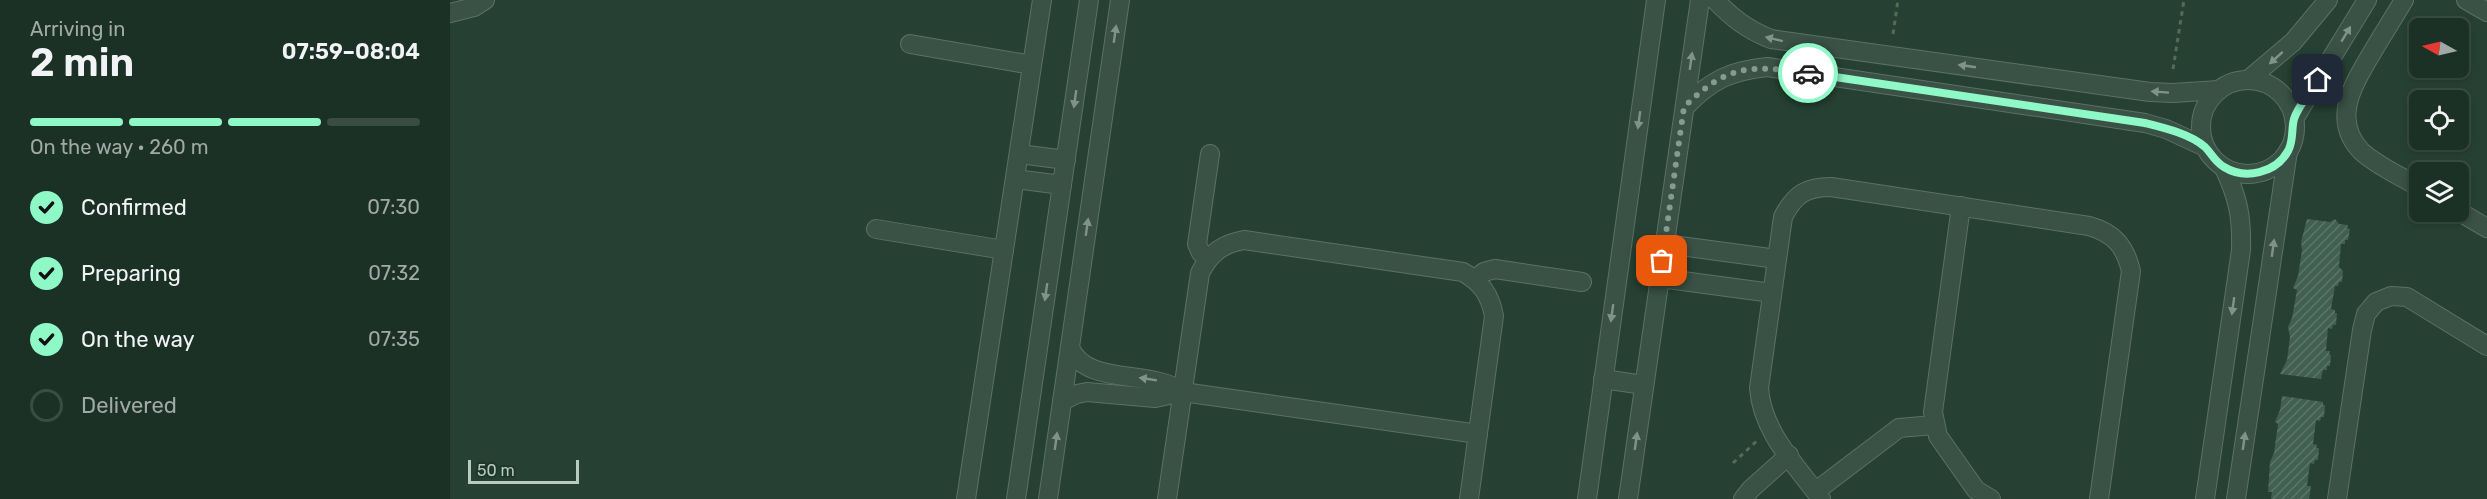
<!DOCTYPE html>
<html lang="en">
<head>
<meta charset="utf-8">
<style>
	body { margin:0; font-family:Rubik,sans-serif; background:#25392e; color:#f1f3f6; height:100vh; display:flex; flex-direction:column; font-size:22px; white-space:nowrap }
	* { box-sizing:border-box; margin:0 }
	p { font-size:20px; color:#a0a9a7 }
	.icon { flex:none; width:33px; height:33px; fill:none; stroke:currentColor; stroke-width:2; stroke-linecap:round; stroke-linejoin:round }
	.map { position:relative; flex:1; overflow:hidden }
	.sheet { display:flex; flex-direction:column; background:#1c3126; width:450px }
	.sheet>* { flex:none }
	.needle { width:39px; rotate:278deg }
	.buttons { position:absolute; left:1959px; top:18px; display:grid; gap:12px }
	.buttons a { display:grid; place-items:center; width:60px; height:60px; border-radius:9px; background:#1c3126; box-shadow:0 3px 9px #0003,0 0 0 2px #3a4c43; font-size:30px }
	.scale { position:absolute; left:18px; bottom:15px; width:111px; box-sizing:border-box; padding-left:6px; border:3px solid #b7cbc1; border-top:0; font-size:16px; line-height:21px; white-space:nowrap; color:#b7cbc1; -webkit-text-stroke:4px #1f362a; paint-order:stroke }
	.pin { position:absolute; display:grid; place-items:center; width:51px; height:51px; color:#fff; margin:-26px; border-radius:12px; box-shadow:0 3px 9px #0006 }
	.courier { position:absolute; display:grid; place-items:center; width:60px; height:60px; margin:-30px; border:4px solid #8ff8c7; border-radius:50%; background:#fff; color:#222; box-shadow:0 2px 8px #0007 }
	.head em { font-style:normal; font-weight:600 }
	.head div { display:flex; flex-direction:column-reverse }
	.head { display:flex; align-items:center; justify-content:space-between; height:102px; padding:0 30px }
	h1 { font-size:39px; font-weight:600; line-height:45px }
	.bar { display:grid; grid-template-columns:repeat(4,1fr); gap:9px 6px; align-content:center; height:72px; padding:0 30px }
	.bar i { height:8px; border-radius:4px; background:#3a4c43 }
	.bar .on { background:#8ff8c7 }
	.bar p { grid-column:span 4 }
	ol { padding:0 30px; list-style:none }
	li { display:flex; align-items:center; gap:18px; height:66px }
	li p { margin-inline-start:auto }
	li .icon { padding:6px; border-radius:50%; background:#8ff8c7; color:#111; stroke-width:4 }
	li:last-child { color:#a0a9a7 }
	li i { width:33px; height:33px; border:3px solid #3a4c43; border-radius:50% }
	main { display:flex; flex:1; min-height:0 }
	.map>svg:first-child { display:block }
	.building { fill:url(#building-hatch) }
	.lines { fill:none; stroke-linecap:round; stroke-linejoin:round }
	.minor-casing { stroke:#5b7166; stroke-width:20 }
	.path { stroke:#546b55; stroke-width:3; stroke-dasharray:4.5 4.5; stroke-linecap:butt }
	.minor { stroke:#3a5145; stroke-width:18 }
	.oneway { fill:#7f9489 }
	.done { stroke:#849b8f; stroke-width:6; stroke-dasharray:0 10.8 }
	.route { stroke:#8ff8c7; stroke-width:8 }
</style>
</head>
<body>
<main>
<section class="sheet">
<div class="head"><div><h1>2 min</h1><p>Arriving in</p></div><em>07:59–08:04</em></div>
<div class="bar"><i class="on"></i><i class="on"></i><i class="on"></i><i></i><p>On the way · 260 m</p></div>
<ol>
<li><svg class="icon" aria-label="check" viewBox="0 0 24 24"><path d="M5 12l5 5 9-10"/></svg>Confirmed<p>07:30</p></li>
<li><svg class="icon" aria-label="check" viewBox="0 0 24 24"><path d="M5 12l5 5 9-10"/></svg>Preparing<p>07:32</p></li>
<li><svg class="icon" aria-label="check" viewBox="0 0 24 24"><path d="M5 12l5 5 9-10"/></svg>On the way<p>07:35</p></li>
<li><i></i>Delivered</li>
</ol>
</section>
<div class="map">
<svg width="2037" height="499" viewBox="0 0 2037 499">
	<defs>
		<pattern id="building-hatch" width="6" height="6" patternUnits="userSpaceOnUse" patternTransform="scale(1.5)"><rect width="6" height="6" fill="#426052"/><path d="M-1 1l2-2M0 6l6-6M5 7l2-2" fill="none" stroke="#5b7569"/></pattern>
	</defs>
	<rect width="100%" height="100%" fill="#264133"/>
	<g class="building">
		<path d="M 1857,219 L 1880,222 L 1885,219 L 1889,224 L 1898,225 L 1897,228 L 1900,229 L 1898,240 L 1895,240 L 1895,244 L 1891,244 L 1889,267 L 1893,271 L 1892,282 L 1889,282 L 1888,286 L 1885,286 L 1881,309 L 1885,310 L 1885,313 L 1887,313 L 1886,325 L 1883,325 L 1882,329 L 1878,328 L 1876,351 L 1880,351 L 1879,354 L 1881,355 L 1880,366 L 1877,366 L 1877,370 L 1873,370 L 1871,379 L 1830,374 L 1837,360 L 1840,337 L 1838,327 L 1842,318 L 1847,290 L 1843,288 L 1848,276 L 1852,250 L 1851,242 Z"/>
		<path d="M 1832,396 L 1873,402 L 1873,405 L 1875,405 L 1874,417 L 1871,417 L 1870,421 L 1866,420 L 1863,444 L 1867,445 L 1866,448 L 1869,448 L 1868,460 L 1865,460 L 1864,464 L 1860,463 L 1857,486 L 1861,486 L 1859,499 L 1821,499 L 1822,492 L 1818,492 L 1820,462 L 1824,453 L 1828,424 L 1825,422 L 1830,410 Z"/>
	</g>
	<g class="lines">
		<g class="minor-casing">
			<g id="minor">
				<path d="M 1265,0 C 1282,18 1298,30 1321,39 L 1700,92 L 1723,93 L 1769,90"/>
				<path d="M 1954,0 C 1944,17 1933,34 1923,51 C 1905,82 1880,118 1911,151 C 1927,166 1951,176 1970,188"/>
				<path d="M 2016,0 L 2037,12"/>
				<path d="M 0,13 L 24,7 L 35,0"/>
				<path d="M 460,44 L 582,65"/>
				<path d="M 1798,80 L 1843,42 L 1878,0"/>
				<circle cx="1798" cy="127" r="47"/>
				<path d="M 1235,107 C 1261,80 1280,71 1317,67 L 1695,123 L 1716,129 L 1755,147"/>
				<path d="M 1844,119 L 1917,0"/>
				<path d="M 569,154 L 616,160"/>
				<path d="M 565,179 L 612,185"/>
				<path d="M 1511,206 L 1483,412 L 1488,436 L 1526,490 L 1541,499"/>
				<path d="M 2008,211 L 2037,228"/>
				<path d="M 426,229 L 554,250"/>
				<path d="M 1215,244 L 1327,259"/>
				<path d="M 757,259 L 751,253 L 747,244 L 760,154"/>
				<path d="M 1210,278 L 1322,293"/>
				<path d="M 1025,279 L 1034,272 L 1045,269 L 1132,282"/>
				<path d="M 620,348 C 638,387 699,368 733,392 L 1028,434"/>
				<path d="M 1153,379 L 1194,385"/>
				<path d="M 612,401 L 627,394 L 637,392 L 705,398 L 733,392"/>
				<path d="M 1366,491 L 1449,428 L 1484,425"/>
				<path d="M 516,499 L 592,0"/>
				<path d="M 566,499 L 639,0"/>
				<path d="M 598,499 L 670,0"/>
				<path d="M 717,499 L 750,273 C 760,253 772,244 794,240 L 1013,272 C 1032,283 1040,295 1044,316 L 1019,499"/>
				<path d="M 1137,499 L 1206,0"/>
				<path d="M 1178,499 L 1250,0"/>
				<path d="M 1293,499 L 1301,489 L 1339,455"/>
				<path d="M 1371,499 C 1346,465 1312,432 1309,388 L 1333,217 C 1345,194 1356,187 1381,187 L 1639,226 C 1664,233 1675,246 1681,271 L 1649,499"/>
				<path d="M 1755,499 L 1791,250 C 1792,216 1788,198 1774,168"/>
				<path d="M 1786,499 L 1838,151"/>
				<path d="M 1887,499 L 1912,330 L 1916,314 L 1926,302 L 1941,296 L 1957,297 L 2037,346"/>
			</g>
		</g>
		<g class="path">
			<path d="M 1443,34 L 1448,0"/>
			<path d="M 1723,69 L 1734,0"/>
			<path d="M 1283,463 L 1309,439"/>
		</g>
		<use href="#minor" class="minor"/>
	</g>
	<defs><path id="oneway-solid" d="M-6-.8H1V-3.2L6.5 0L1 3.2V.8H-6Z" transform="scale(1.5)"/></defs>
	<g class="oneway">
		<use href="#oneway-solid" transform="translate(665 34) rotate(-82)"/>
		<use href="#oneway-solid" transform="translate(1896 34) rotate(-59)"/>
		<use href="#oneway-solid" transform="translate(1324 39) rotate(-166)"/>
		<use href="#oneway-solid" transform="translate(1826 58) rotate(138)"/>
		<use href="#oneway-solid" transform="translate(1241 61) rotate(-82)"/>
		<use href="#oneway-solid" transform="translate(1517 66) rotate(-172)"/>
		<use href="#oneway-solid" transform="translate(1710 92) rotate(-176)"/>
		<use href="#oneway-solid" transform="translate(625 99) rotate(98)"/>
		<use href="#oneway-solid" transform="translate(1189 120) rotate(98)"/>
		<use href="#oneway-solid" transform="translate(637 227) rotate(-82)"/>
		<use href="#oneway-solid" transform="translate(1823 248) rotate(-82)"/>
		<use href="#oneway-solid" transform="translate(596 292) rotate(98)"/>
		<use href="#oneway-solid" transform="translate(1783 306) rotate(98)"/>
		<use href="#oneway-solid" transform="translate(1162 313) rotate(98)"/>
		<use href="#oneway-solid" transform="translate(698 379) rotate(-171)"/>
		<use href="#oneway-solid" transform="translate(606 441) rotate(-82)"/>
		<use href="#oneway-solid" transform="translate(1186 441) rotate(-82)"/>
		<use href="#oneway-solid" transform="translate(1794 441) rotate(-82)"/>
	</g>
	<g class="lines">
		<path class="done" d="M 1212,261 L 1234,107 C 1278,64 1300,65 1358,73"/>
		<path class="route" d="M 1358,73 L 1695,123 C 1715,128 1740,134 1755,147 C 1762,154 1765,162 1774,167 C 1795,180 1826,173 1838,151 C 1844,140 1841,130 1844,119 C 1848,106 1861,92 1868,80"/>
	</g>
</svg>
<div class="buttons">
<a><svg class="needle" viewBox="-14 -14 28 28"><path d="M0-13l5 13h-10z" fill="#e53935"/><path d="M0 13l5-13h-10z" fill="#a0a9a7"/></svg></a>
<a><svg class="icon" aria-label="locate" viewBox="0 0 24 24"><circle cx="12" cy="12" r="6"/><path d="M12 2v4M12 18v4M2 12h4M18 12h4"/></svg></a>
<a><svg class="icon" aria-label="layers" viewBox="0 0 24 24"><path d="M12 4l9 5-9 5-9-5zM3 14l9 5 9-5"/></svg></a>
</div>
<div class="scale">50 m</div>
<div class="pin" style="left:1212px;top:261px;background:#ea580c"><svg class="icon" aria-label="bag" viewBox="0 0 24 24"><path d="M5 8h14l-1 12H6zM9 8a3 3 0 0 1 6 0"/></svg></div>
<div class="pin" style="left:1868px;top:80px;background:#1f2937"><svg class="icon" aria-label="home" viewBox="0 0 24 24"><path d="M3 11l9-7 9 7M6 9v11h12V9"/></svg></div>
<div class="courier" style="left:1358px;top:73px"><svg class="icon" aria-label="car" viewBox="0 0 24 24"><path d="M5 17H2v-5l4-1 3-4h7l3 4 3 1v5h-3M9 17h6M6 11h13"/><circle cx="7" cy="17" r="2"/><circle cx="17" cy="17" r="2"/></svg></div>
</div>
</main>
</body>
</html>
